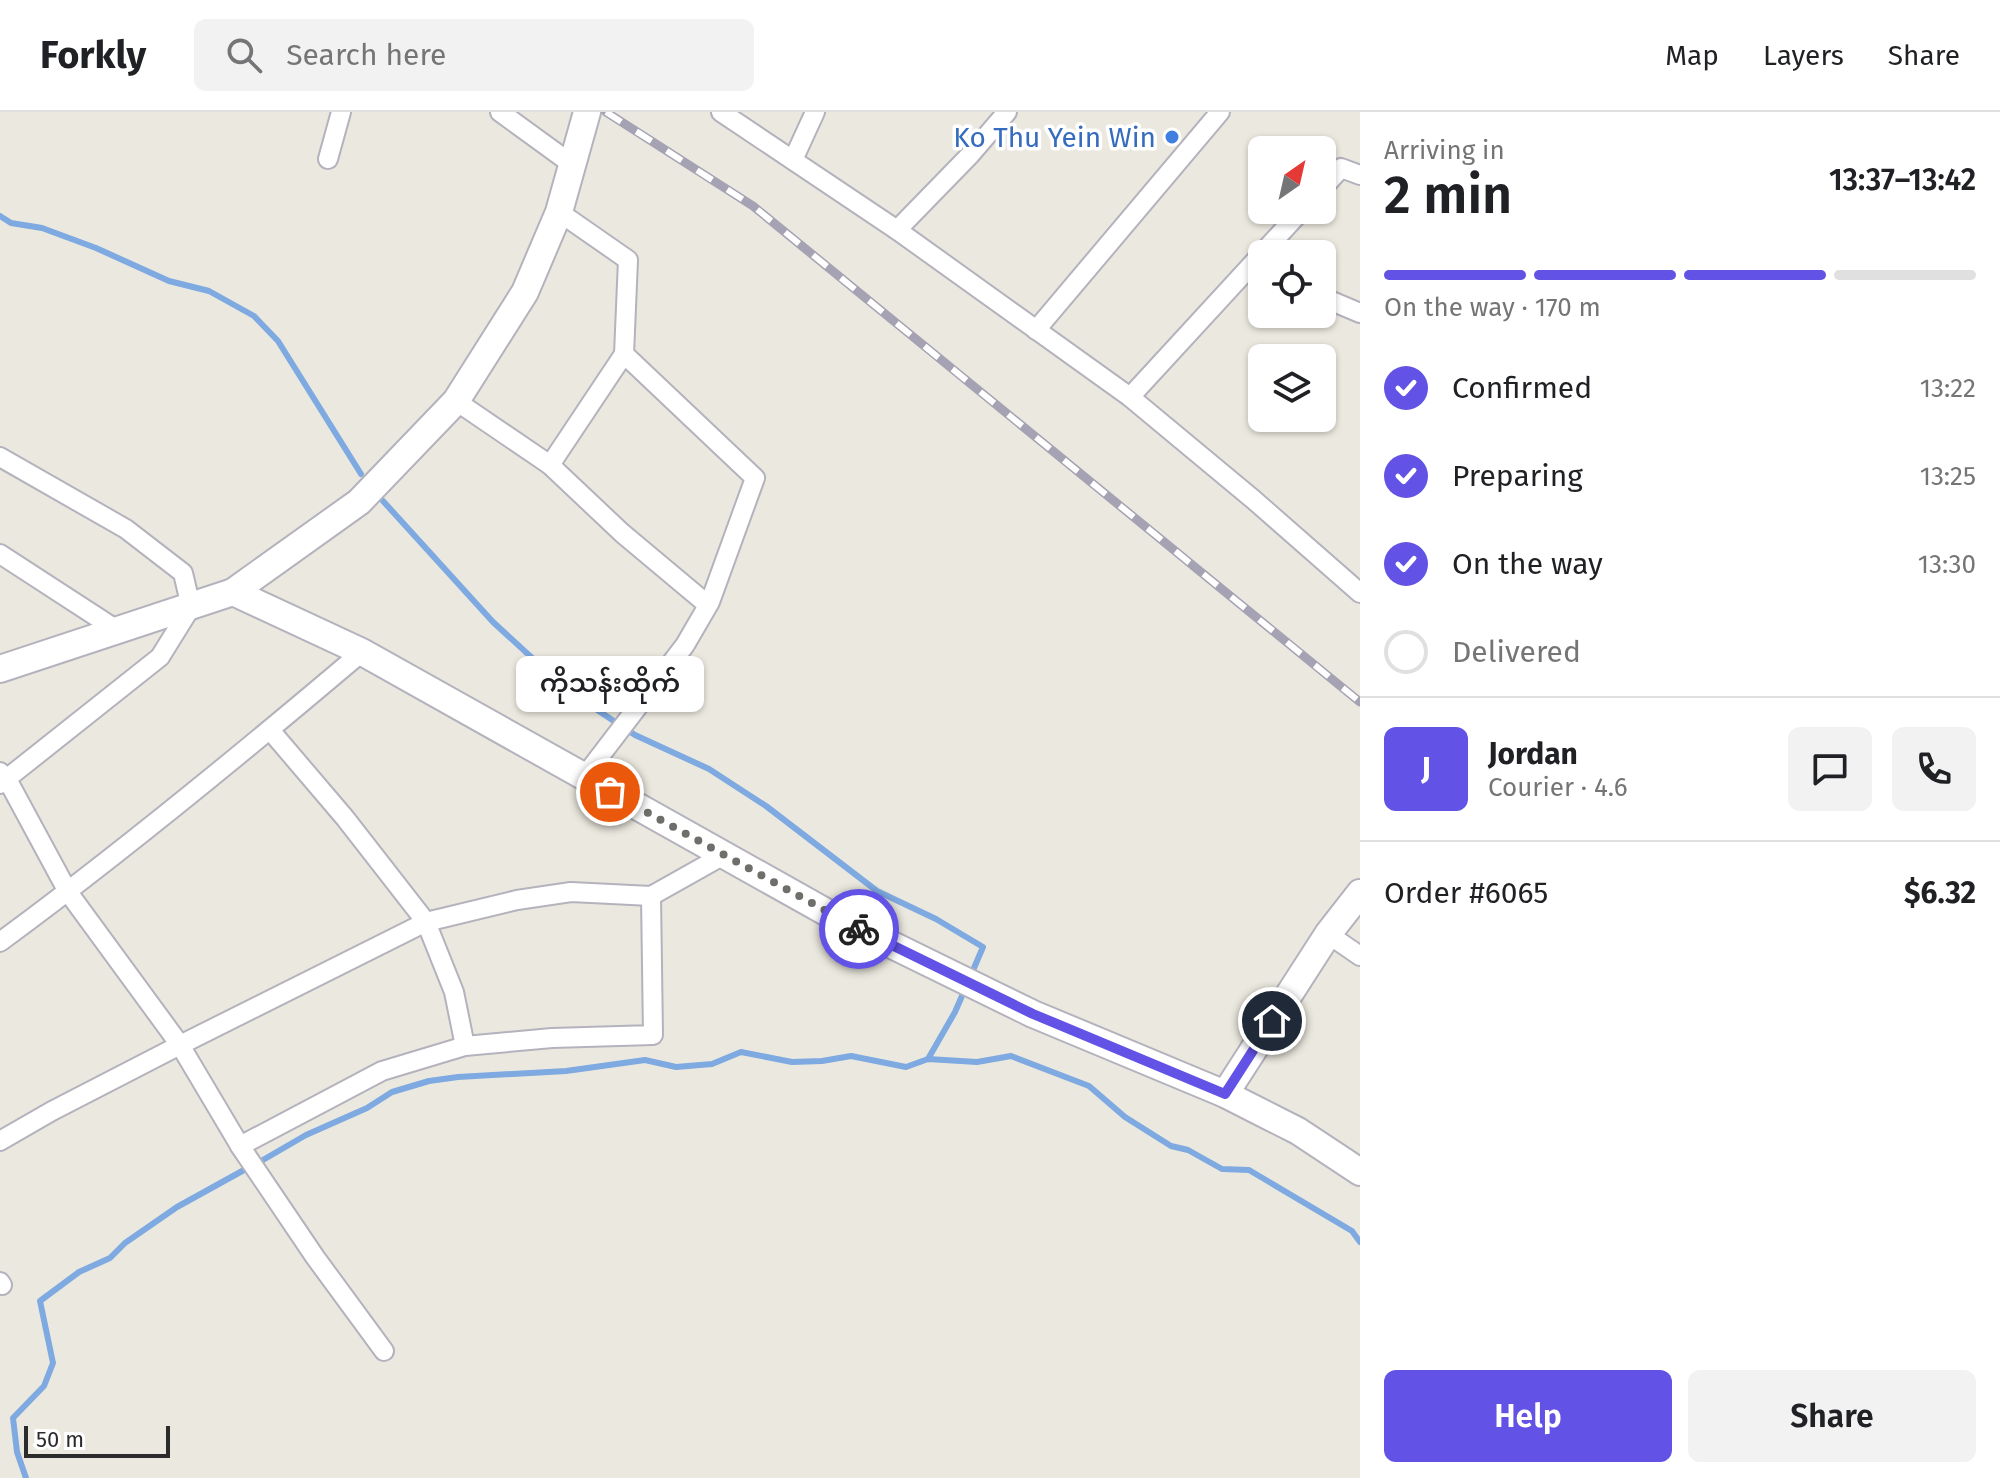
<!DOCTYPE html>
<html lang="en">
<head>
<meta charset="utf-8">
<style>
	body { margin:0; font-family:"Fira Sans","Noto Sans Myanmar",sans-serif; background:#f2f2f2; color:#202124; height:100vh; display:flex; flex-direction:column; font-size:30px; white-space:nowrap }
	* { box-sizing:border-box; margin:0 }
	p { font-size:26px; color:#757577 }
	.icon { flex:none; width:44px; height:44px; fill:none; stroke:currentColor; stroke-width:2; stroke-linecap:round; stroke-linejoin:round }
	.map { position:relative; flex:1; overflow:hidden }
	.side { display:flex; flex-direction:column; background:#fff; width:640px }
	.side>* { flex:none }
	.needle { width:52px; rotate:34deg }
	.fabs { position:absolute; left:1248px; top:24px; display:grid; gap:16px }
	.fabs a { display:grid; place-items:center; width:88px; height:88px; border-radius:12px; background:#fff; box-shadow:0 2px 6px #0004; font-size:40px }
	.scale { position:absolute; left:24px; bottom:20px; width:146px; box-sizing:border-box; padding-left:8px; border:4px solid #2b2b2b; border-top:0; font-size:22px; line-height:28px; white-space:nowrap; color:#2b2b2b; -webkit-text-stroke:6px #fff; paint-order:stroke }
	.pin { position:absolute; display:grid; place-items:center; width:68px; height:68px; color:#fff; margin:-34px; border:4px solid #fff; border-radius:50%; box-shadow:0 2px 8px #0007 }
	.courier { position:absolute; display:grid; place-items:center; width:80px; height:80px; margin:-40px; border:6px solid #6252e5; border-radius:50%; background:#fff; color:#222; box-shadow:0 2px 10px #0007 }
	.bubble { position:absolute; height:56px; border-radius:12px; background:#fff; box-shadow:0 2px 6px #0004; font-size:26px; font-weight:600; line-height:56px; text-align:center }
	.head em { font-style:normal; font-weight:600 }
	.head div { display:flex; flex-direction:column-reverse }
	.head { display:flex; align-items:center; justify-content:space-between; height:136px; padding:0 24px }
	h1 { font-size:52px; font-weight:600; line-height:60px }
	.bar { display:grid; grid-template-columns:repeat(4,1fr); gap:12px 8px; align-content:center; height:96px; padding:0 24px }
	.bar i { height:10px; border-radius:6px; background:#e0e0e0 }
	.bar .current { background:#6252e5 }
	.bar p { grid-column:span 4 }
	.line { display:flex; align-items:center; gap:20px; padding:0 24px; border-top:2px solid #e0e0e0 }
	.line div { flex:1 }
	.round { display:grid; place-items:center; flex:none; width:84px; height:84px; border-radius:12px; background:#f2f2f2 }
	ol { padding:0 24px; list-style:none }
	li { display:flex; align-items:center; gap:24px; height:88px }
	li p { margin-inline-start:auto }
	li .icon { padding:8px; border-radius:50%; background:#6252e5; color:#fff; stroke-width:4 }
	li:last-child { color:#757577 }
	li i { width:44px; height:44px; border:4px solid #e0e0e0; border-radius:50% }
	.action { display:flex; gap:16px; margin-top:auto; padding:16px 24px }
	.action a { flex:1; height:92px; border-radius:12px; background:#6252e5; color:#fff; font-size:32px; font-weight:600; line-height:92px; text-align:center }
	.action a+a { background:#f2f2f2; color:#202124 }
	header { display:flex; align-items:center; gap:48px; box-sizing:border-box; height:112px; padding:0 40px; background:#fff; border-bottom:2px solid #e0e0e0 }
	header strong { font-size:38px }
	nav { display:flex; gap:44px; margin-inline-start:auto; font-size:28px }
	.search { width:560px; height:72px; background:#f2f2f2; display:flex; align-items:center; gap:20px; box-sizing:border-box; padding:0 28px; border-radius:12px; color:#757577; font-size:30px }
	main { display:flex; flex:1; min-height:0 }
	.map>svg:first-child { display:block }
	.lines { fill:none; stroke-linecap:round; stroke-linejoin:round }
	.stream { stroke:#7ea9e1; stroke-width:6 }
	.street-casing { stroke:#b4b2bd; stroke-width:22 }
	.secondary-casing { stroke:#b4b2bd; stroke-width:30 }
	.street { stroke:#fff; stroke-width:18 }
	.secondary { stroke:#fff; stroke-width:26 }
	.rail-casing { stroke:#a5a2b3; stroke-width:9 }
	.rail { stroke:#fff; stroke-width:6; stroke-dasharray:18; stroke-linecap:butt }
	.done { stroke:#6e6e6a; stroke-width:8; stroke-dasharray:0 14.4 }
	.route { stroke:#6252e5; stroke-width:10 }
	.shop-dot { fill:#3f7fe0; stroke:#fff; stroke-width:3 }
	.labels { text-anchor:middle; dominant-baseline:central; stroke-width:7; stroke-linejoin:round; paint-order:stroke }
	.shop-label { font-size:28px; fill:#366cbe; stroke:#fff; text-anchor:end }
</style>
</head>
<body>
<header>
<strong>Forkly</strong>
<div class="search"><svg class="icon" aria-label="search" viewBox="0 0 24 24"><circle cx="10" cy="10" r="6"/><path d="M15 15l6 6"/></svg>Search here</div>
<nav><a>Map</a><a>Layers</a><a>Share</a></nav>
</header>
<main>
<div class="map">
<svg width="1360" height="1366" viewBox="0 0 1360 1366">
	<rect width="100%" height="100%" fill="#ebe9df"/>
	<g class="lines">
		<g class="stream">
			<path d="M 0,104 L 11,111 L 42,116 L 96,136 L 169,169 L 209,179 L 254,204 L 278,229 L 361,362"/>
			<path d="M 383,389 L 493,510 L 567,578 L 635,623 L 709,657 L 766,694 L 877,779 L 936,807 L 983,835 L 971,863"/>
			<path d="M 928,947 L 955,900 L 965,877"/>
			<path d="M 256,1052 L 306,1023 L 367,996 L 392,980 L 429,969 L 458,965 L 566,959 L 645,948 L 676,955 L 712,952 L 741,940 L 792,950 L 822,949 L 851,944 L 906,955 L 928,947 L 977,950 L 1011,944 L 1089,974 L 1125,1005 L 1171,1034 L 1188,1038 L 1222,1057 L 1249,1058 L 1352,1119 L 1360,1130"/>
			<path d="M 26,1366 L 17,1340 L 13,1306 L 44,1274 L 53,1251 L 40,1189 L 79,1160 L 110,1146 L 125,1131 L 177,1095 L 244,1058"/>
		</g>
		<g class="street-casing">
			<g id="street">
				<path d="M 500,0 L 566,48 L 570,58"/>
				<path d="M 721,0 L 897,118 L 1130,285 L 1254,388 L 1360,481"/>
				<path d="M 328,47 L 341,0"/>
				<path d="M 793,48 L 815,0"/>
				<path d="M 1322,77 L 1341,56 L 1360,63"/>
				<path d="M 897,118 L 970,43 L 1007,0"/>
				<path d="M 1322,185 L 1360,201"/>
				<path d="M 1036,218 L 1220,0"/>
				<path d="M 1130,285 L 1302,98"/>
				<path d="M 456,289 L 550,353 L 622,421 L 708,493"/>
				<path d="M 0,345 L 126,417 L 183,461 L 191,495 L 160,545 L 0,672"/>
				<path d="M 550,353 L 624,242 L 628,148 L 559,100"/>
				<path d="M 0,442 L 117,518"/>
				<path d="M 270,618 L 345,706 L 426,810 L 454,880 L 465,934"/>
				<path d="M 0,660 L 7,667 L 68,780 L 180,933 L 240,1034 L 315,1145 L 384,1239"/>
				<path d="M 584,665 L 685,533 L 710,490 L 755,366 L 624,242"/>
				<path d="M 1328,822 L 1360,844"/>
				<path d="M 0,830 C 125,738 244,640 362,540"/>
				<path d="M 0,1029 L 52,999 L 180,933 L 426,810 L 517,788 L 571,780 L 651,784 L 724,743"/>
				<path d="M 240,1034 L 382,959 L 465,934 L 552,926 L 653,923 L 651,784"/>
				<path d="M 0,1170 L 2,1173"/>
			</g>
		</g>
		<g class="secondary-casing">
			<g id="secondary">
				<path d="M 233,480 L 362,540 L 833,804 L 1033,902 L 1225,982 L 1298,1019 L 1360,1060"/>
				<path d="M 0,557 L 233,480 L 359,390 L 456,289 L 525,180 L 559,100 L 587,0"/>
				<path d="M 1225,982 L 1328,822 L 1360,781"/>
			</g>
		</g>
		<use href="#street" class="street"/>
		<use href="#secondary" class="secondary"/>
		<g class="rail-casing">
			<path id="rail" d="M 606,0 L 753,94 L 1360,590"/>
		</g>
		<use href="#rail" class="rail"/>
	</g>
	<g class="lines">
		<path class="done" d="M 610,680 L 859,817"/>
		<path class="route" d="M 859,817 L 1033,902 L 1225,982 L 1272,909"/>
	</g>
	<circle class="shop-dot" cx="1172" cy="25" r="8"/>
	<g class="labels">
		<g class="shop-label">
			<text x="1156" y="25">Ko Thu Yein Win</text>
		</g>
	</g>
</svg>
<div class="fabs">
<a><svg class="needle" viewBox="-14 -14 28 28"><path d="M0-13l5 13h-10z" fill="#e53935"/><path d="M0 13l5-13h-10z" fill="#757577"/></svg></a>
<a><svg class="icon" aria-label="locate" viewBox="0 0 24 24"><circle cx="12" cy="12" r="6"/><path d="M12 2v4M12 18v4M2 12h4M18 12h4"/></svg></a>
<a><svg class="icon" aria-label="layers" viewBox="0 0 24 24"><path d="M12 4l9 5-9 5-9-5zM3 14l9 5 9-5"/></svg></a>
</div>
<div class="scale">50 m</div>
<div class="pin" style="left:610px;top:680px;background:#ea580c"><svg class="icon" aria-label="bag" viewBox="0 0 24 24"><path d="M5 8h14l-1 12H6zM9 8a3 3 0 0 1 6 0"/></svg></div>
<div class="pin" style="left:1272px;top:909px;background:#1f2937"><svg class="icon" aria-label="home" viewBox="0 0 24 24"><path d="M3 11l9-7 9 7M6 9v11h12V9"/></svg></div>
<div class="courier" style="left:859px;top:817px"><svg class="icon" aria-label="bike" viewBox="0 0 24 24"><circle cx="6" cy="16" r="4"/><circle cx="18" cy="16" r="4"/><path d="M6 16l4-8h5l3 8M10 8l3 8H6M13 5h3"/></svg></div>
<div class="bubble" style="left:516px;top:544px;width:188px">ကိုသန်းထိုက်</div>
</div>
<section class="side">
<div class="head"><div><h1>2 min</h1><p>Arriving in</p></div><em>13:37–13:42</em></div>
<div class="bar"><i class="current"></i><i class="current"></i><i class="current"></i><i></i><p>On the way · 170 m</p></div>
<ol>
<li><svg class="icon" aria-label="check" viewBox="0 0 24 24"><path d="M5 12l5 5 9-10"/></svg>Confirmed<p>13:22</p></li>
<li><svg class="icon" aria-label="check" viewBox="0 0 24 24"><path d="M5 12l5 5 9-10"/></svg>Preparing<p>13:25</p></li>
<li><svg class="icon" aria-label="check" viewBox="0 0 24 24"><path d="M5 12l5 5 9-10"/></svg>On the way<p>13:30</p></li>
<li><i></i>Delivered</li>
</ol>
<div class="line" style="height:144px"><b class="round" style="background:#6252e5;color:#fff">J</b><div><b>Jordan</b><p>Courier · 4.6</p></div><a class="round"><svg class="icon" aria-label="chat" viewBox="0 0 24 24"><path d="M4 5h16v11H9l-5 4z"/></svg></a><a class="round"><svg class="icon" aria-label="phone" viewBox="0 0 24 24"><path d="M5 4h4l2 5-3 2q2 4 5 5l2-3 5 2v4C11 20 4 13 5 4z"/></svg></a></div>
<div class="line" style="height:104px"><div>Order #6065</div><b>$6.32</b></div>
<div class="action"><a>Help</a><a>Share</a></div>
</section>
</main>
</body>
</html>
